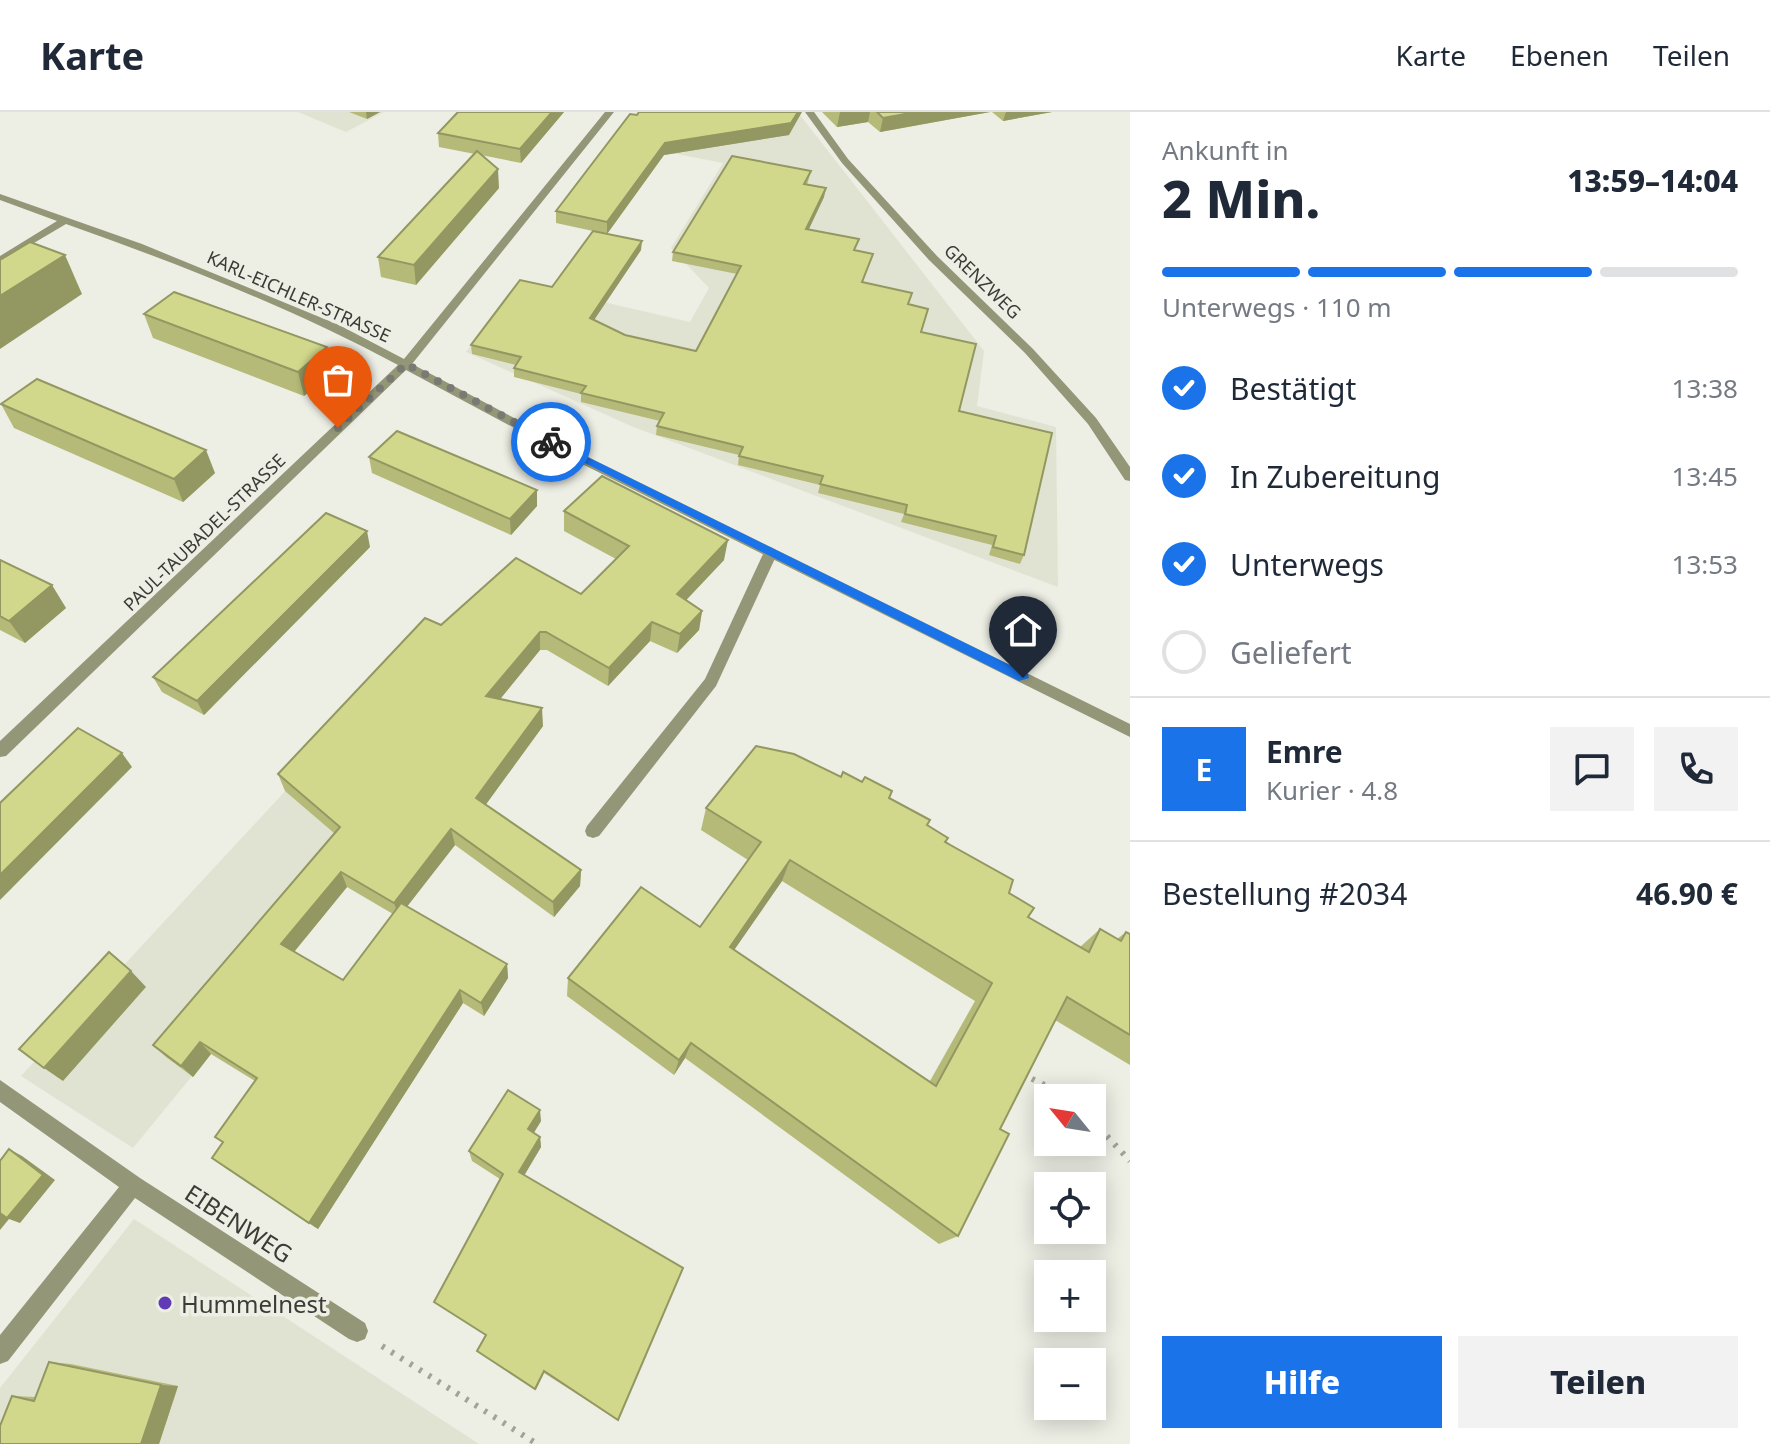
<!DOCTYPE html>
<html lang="de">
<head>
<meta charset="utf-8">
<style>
	body { margin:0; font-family:"Noto Sans",sans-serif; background:#f2f2f3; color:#1f2937; height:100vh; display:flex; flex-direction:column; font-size:30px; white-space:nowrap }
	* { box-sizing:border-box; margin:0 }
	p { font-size:26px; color:#747a83 }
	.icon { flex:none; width:44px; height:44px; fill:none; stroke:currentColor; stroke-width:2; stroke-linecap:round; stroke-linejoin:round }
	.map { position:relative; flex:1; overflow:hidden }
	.details { display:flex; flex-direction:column; background:#fff; width:640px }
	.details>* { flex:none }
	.needle { width:52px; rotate:300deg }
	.fabs { position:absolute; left:1034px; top:972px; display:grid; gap:16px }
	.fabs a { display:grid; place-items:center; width:72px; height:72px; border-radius:0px; background:#fff; box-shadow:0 4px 20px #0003; font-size:40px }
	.pin { position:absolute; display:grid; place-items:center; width:68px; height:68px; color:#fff; margin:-82px -34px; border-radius:50% 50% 50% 0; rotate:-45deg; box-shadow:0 0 8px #0007 }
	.pin .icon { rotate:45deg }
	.courier { position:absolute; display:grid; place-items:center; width:80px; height:80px; margin:-40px; border:6px solid #1a73e8; border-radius:50%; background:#fff; color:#222; box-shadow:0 2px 10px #0007 }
	.overview em { font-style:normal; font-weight:800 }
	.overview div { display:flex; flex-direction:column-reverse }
	.overview { display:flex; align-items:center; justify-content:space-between; height:136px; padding:0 32px }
	h1 { font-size:52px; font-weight:800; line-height:60px }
	.bar { display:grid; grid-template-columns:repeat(4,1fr); gap:12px 8px; align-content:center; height:96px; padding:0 32px }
	.bar i { height:10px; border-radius:6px; background:#e0e1e3 }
	.bar .active { background:#1a73e8 }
	.bar p { grid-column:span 4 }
	.line { display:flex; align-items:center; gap:20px; padding:0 32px; border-top:2px solid #e0e1e3 }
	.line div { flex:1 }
	.round { display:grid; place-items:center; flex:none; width:84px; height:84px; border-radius:0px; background:#f2f2f3 }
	ol { padding:0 32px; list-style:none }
	li { display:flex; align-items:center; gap:24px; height:88px }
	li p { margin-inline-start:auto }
	li .icon { padding:8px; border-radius:50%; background:#1a73e8; color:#fff; stroke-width:4 }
	li:last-child { color:#747a83 }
	li i { width:44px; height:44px; border:4px solid #e0e1e3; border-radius:50% }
	.action { display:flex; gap:16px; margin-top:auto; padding:16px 32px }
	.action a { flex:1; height:92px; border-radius:0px; background:#1a73e8; color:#fff; font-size:32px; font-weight:800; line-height:92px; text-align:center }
	.action a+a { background:#f2f2f3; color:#1f2937 }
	header { display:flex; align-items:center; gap:48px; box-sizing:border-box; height:112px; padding:0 40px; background:#fff; border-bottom:2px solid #e0e1e3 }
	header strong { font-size:38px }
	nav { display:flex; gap:44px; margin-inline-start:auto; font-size:28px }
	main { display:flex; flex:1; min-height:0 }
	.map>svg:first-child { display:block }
	.built { fill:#e1e3d2 }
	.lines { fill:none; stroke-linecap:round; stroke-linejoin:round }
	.path { stroke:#a1a29a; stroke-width:6; stroke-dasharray:3 8; stroke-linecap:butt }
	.lane { fill:#939677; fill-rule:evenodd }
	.street { fill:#939677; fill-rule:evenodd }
	.wall { fill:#b5ba78; fill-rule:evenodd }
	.shaded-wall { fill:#939761 }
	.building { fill:#d2d88b; stroke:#939761; stroke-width:2; fill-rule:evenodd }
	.route { fill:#1a73e8 }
	.done { stroke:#797a74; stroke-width:8; stroke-dasharray:0 14.4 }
	.poi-dot { fill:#603bb3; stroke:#edeee4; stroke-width:3 }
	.labels { text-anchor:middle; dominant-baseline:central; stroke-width:7; stroke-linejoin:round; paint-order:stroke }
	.far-street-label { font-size:18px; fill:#3b3b37; stroke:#edeee4 }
	.near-street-label { font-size:24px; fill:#3b3b37; stroke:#edeee4 }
	.near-poi-label { font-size:24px; fill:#3b3b37; stroke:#edeee4; text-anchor:start }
</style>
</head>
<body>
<header>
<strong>Karte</strong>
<nav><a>Karte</a><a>Ebenen</a><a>Teilen</a></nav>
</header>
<main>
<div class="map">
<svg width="1130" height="1332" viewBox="0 0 1130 1332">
	<rect width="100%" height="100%" fill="#edeee4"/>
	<g class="built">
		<path d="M 298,0 L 384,0 L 346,20 Z"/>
		<path d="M 636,0 L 796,0 L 800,3 L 984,239 L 977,294 L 1056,315 L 1058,475 L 631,314 L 466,240 L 521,171 L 690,210 L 709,176 L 671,136 L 723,51 L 656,38 L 675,8 Z"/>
		<path d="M 428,525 L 491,555 L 502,586 L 133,1036 L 21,964 Z"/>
		<path d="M 134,1107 L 479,1332 L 0,1332 L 0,1276 Z"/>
	</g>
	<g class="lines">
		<g class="path">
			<path d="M 1022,962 L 1071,986"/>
			<path d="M 1092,1008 L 1130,1049"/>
			<path d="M 382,1234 L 537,1332"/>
		</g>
		<path class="lane" d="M 771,435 L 778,440 L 716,574 L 599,724 L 593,726 L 587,724 L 585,719 L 587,714 L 705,567 L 764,440 Z"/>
		<g class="street">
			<path d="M 605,0 L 614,0 L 412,252 L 584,343 L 1130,612 L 1130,625 L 576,349 L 406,258 L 6,644 L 0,645 L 0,629 L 398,253 C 292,196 179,152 66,112 L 0,151 L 0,144 L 57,109 L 0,88 L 0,82 L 142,132 L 339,213 L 404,247 Z"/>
			<path d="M 805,0 L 814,0 L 848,47 L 937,144 L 1033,237 L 1096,306 L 1130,355 L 1130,369 L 1125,368 L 1088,312 L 1025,241 L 929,148 L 842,51 Z"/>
			<path d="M 0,968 L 140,1066 L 365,1211 L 368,1219 L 365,1227 L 357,1230 L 349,1227 L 135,1086 L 8,1249 L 0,1252 L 0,1223 L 119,1075 L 0,990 Z"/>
		</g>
	</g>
	<g class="wall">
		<path d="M 349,0 L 380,0 L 367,7 Z"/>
		<path d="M 564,0 L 521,51 L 481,43 L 499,76 L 416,173 L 381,165 L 378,145 L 475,42 L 439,35 L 438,21 Z"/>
		<path d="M 822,0 L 990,0 L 880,20 L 868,10 L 837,15 Z"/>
		<path d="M 992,0 L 1052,0 L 1003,9 Z"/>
		<path d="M 637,3 L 789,23 L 664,43 L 607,122 L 641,138 L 594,208 L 625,223 L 696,239 L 737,162 L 672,149 L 673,140 L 811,59 L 807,73 L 824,85 L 809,117 L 855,138 L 873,142 L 863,170 L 908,192 L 959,299 L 1024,443 L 1020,452 L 989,443 L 992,433 L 901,410 L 904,402 L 818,381 L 820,373 L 738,353 L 739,343 L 656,323 L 657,314 L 660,309 L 581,290 L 581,282 L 514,265 L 514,256 L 516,253 L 472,242 L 471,233 L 552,175 L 593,119 L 556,111 L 556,99 Z"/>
		<path d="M 144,202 L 327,235 L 332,259 L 304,284 L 153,226 Z"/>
		<path d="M 1,292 L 215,361 L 183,390 L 14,316 Z"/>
		<path d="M 369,345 L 537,394 L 511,423 L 372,361 Z"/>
		<path d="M 564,399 L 724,448 L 686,488 L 702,499 L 699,518 L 677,541 L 650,529 L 608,574 L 547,538 L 540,538 L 500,587 L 543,614 L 486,692 L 581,758 L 580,774 L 554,805 L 455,733 L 407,794 L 507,852 L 508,866 L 484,904 L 463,891 L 318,1117 L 224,1055 L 223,1031 L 215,1025 L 255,969 L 211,942 L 193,965 L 166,945 L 153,933 L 334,721 L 285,679 L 278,662 L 441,513 L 581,482 L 616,447 L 564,419 ZM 347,775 L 393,802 L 343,868 L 294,840 Z"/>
		<path d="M 370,435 L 204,603 L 162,580 L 153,565 Z"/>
		<path d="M 0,448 L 66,496 L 25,531 L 0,518 Z"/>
		<path d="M 841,665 L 889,686 L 927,713 L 1009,781 L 1028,805 L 1080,835 L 1100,817 L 1117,827 L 1126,820 L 1130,822 L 1130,953 L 1055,908 L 1000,1017 L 958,1124 L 939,1132 L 685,946 L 674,963 L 567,884 L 568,866 L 700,815 L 748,748 L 701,718 L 706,696 ZM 782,769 L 975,889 L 930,969 L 734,838 Z"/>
		<path d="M 541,1009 L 534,1021 L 540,1025 L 541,1035 L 524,1063 L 618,1308 L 544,1261 L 536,1278 L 485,1223 L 434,1190 L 500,1067 L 472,1049 L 469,1039 Z"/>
		<path d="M 49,1250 L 71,1252 L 178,1274 L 159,1332 L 12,1284 L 36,1285 Z"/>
	</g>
	<g class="shaded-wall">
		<path d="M 366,0 L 380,0 L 367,7 Z"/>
		<path d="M 552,0 L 564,0 L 521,51 L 520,37 Z"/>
		<path d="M 798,0 L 802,0 L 789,23 L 664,43 L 607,122 L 607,110 L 665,31 Z"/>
		<path d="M 840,0 L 870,0 L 868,10 L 837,15 Z"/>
		<path d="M 916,0 L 990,0 L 880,20 L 883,6 Z"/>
		<path d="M 1006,0 L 1052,0 L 1003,9 Z"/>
		<path d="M 498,57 L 499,76 L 416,173 L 414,153 Z"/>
		<path d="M 826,76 L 824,85 L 805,125 L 806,117 Z"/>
		<path d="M 642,129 L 641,138 L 590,214 L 590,206 Z"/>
		<path d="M 65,143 L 82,182 L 0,237 L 0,184 Z"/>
		<path d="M 327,235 L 332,259 L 304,284 L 298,260 Z"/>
		<path d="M 206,338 L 215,361 L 183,390 L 174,367 Z"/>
		<path d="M 537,378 L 537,394 L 511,423 L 510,407 Z"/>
		<path d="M 367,419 L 370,435 L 204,603 L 197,589 Z"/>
		<path d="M 728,428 L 724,448 L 674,501 L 677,482 Z"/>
		<path d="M 52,473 L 66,496 L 25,531 L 9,509 Z"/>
		<path d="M 702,499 L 699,518 L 677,541 L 680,522 Z"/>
		<path d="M 652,510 L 650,529 L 608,574 L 609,556 Z"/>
		<path d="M 540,520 L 540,538 L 488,602 L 486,584 Z"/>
		<path d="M 542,596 L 543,614 L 479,702 L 476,686 Z"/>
		<path d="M 122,641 L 132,655 L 0,788 L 0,763 Z"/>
		<path d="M 451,717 L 455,733 L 399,805 L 394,791 Z"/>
		<path d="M 790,748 L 782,769 L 723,854 L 730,835 Z"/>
		<path d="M 581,758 L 580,774 L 554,805 L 553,790 Z"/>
		<path d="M 341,760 L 347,775 L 289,846 L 281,832 Z"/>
		<path d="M 507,852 L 508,866 L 484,904 L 481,891 Z"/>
		<path d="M 131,859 L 146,875 L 63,969 L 44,956 Z"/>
		<path d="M 460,878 L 463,891 L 318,1117 L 309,1111 Z"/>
		<path d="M 200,930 L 211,942 L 193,965 L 181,954 Z"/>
		<path d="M 691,931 L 685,946 L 674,963 L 679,948 Z"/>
		<path d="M 540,998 L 541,1009 L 529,1028 L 528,1017 Z"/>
		<path d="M 540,1025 L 541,1035 L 521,1069 L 519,1060 Z"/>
		<path d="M 9,1037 L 22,1044 L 55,1068 L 20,1111 L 9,1107 L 0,1118 L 0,1100 Z"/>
		<path d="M 161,1273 L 178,1274 L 159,1332 L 141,1332 Z"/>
	</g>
	<g class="building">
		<path d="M 458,0 L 552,0 L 520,37 L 438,21 Z"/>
		<path d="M 639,0 L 798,0 L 791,11 L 665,31 L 607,110 L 556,99 L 630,2 L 637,3 Z"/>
		<path d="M 877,0 L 916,0 L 883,6 Z"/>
		<path d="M 477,39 L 498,57 L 414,153 L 378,145 Z"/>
		<path d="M 732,44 L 811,59 L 804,72 L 826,76 L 806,117 L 859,127 L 854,138 L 873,142 L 862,170 L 912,181 L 908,192 L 928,197 L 921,220 L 976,232 L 959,299 L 1052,321 L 1024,443 L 993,435 L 996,424 L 905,402 L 907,393 L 820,372 L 823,364 L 739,344 L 743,335 L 657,314 L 664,301 L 581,281 L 586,274 L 514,256 L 521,245 L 471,233 L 520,168 L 552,175 L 593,119 L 642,129 L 590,206 L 625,223 L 696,239 L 741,154 L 673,140 Z"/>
		<path d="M 30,130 L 65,143 L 0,184 L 0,148 Z"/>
		<path d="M 174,180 L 327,235 L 298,260 L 144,202 Z"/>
		<path d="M 37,267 L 206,338 L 174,367 L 1,292 Z"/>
		<path d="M 397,319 L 537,378 L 510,407 L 369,345 Z"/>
		<path d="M 602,364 L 728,428 L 677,482 L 702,499 L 680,522 L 652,510 L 609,556 L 546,520 L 540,520 L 486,584 L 542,596 L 476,686 L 581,758 L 553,790 L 451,717 L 394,791 L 341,760 L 281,832 L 343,868 L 401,791 L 507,852 L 481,891 L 460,878 L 309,1111 L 212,1046 L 223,1030 L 215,1025 L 257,966 L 200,930 L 181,954 L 153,933 L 340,715 L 278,662 L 425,506 L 441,513 L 516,446 L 581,482 L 629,434 L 564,399 Z"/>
		<path d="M 326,401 L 367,419 L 197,589 L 153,565 Z"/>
		<path d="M 0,448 L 52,473 L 9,509 L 0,504 Z"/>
		<path d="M 78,616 L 122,641 L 0,763 L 0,691 Z"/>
		<path d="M 756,634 L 794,642 L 841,665 L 843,660 L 862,670 L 865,665 L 892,679 L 889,686 L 930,708 L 927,713 L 948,726 L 945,730 L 1013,768 L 1009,781 L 1034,796 L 1028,805 L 1089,840 L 1100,817 L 1121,829 L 1126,820 L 1130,822 L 1130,923 L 1067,885 L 1000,1017 L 1009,1022 L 958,1124 L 691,931 L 679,948 L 568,866 L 641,775 L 700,815 L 761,730 L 706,696 ZM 790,748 L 992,871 L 936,974 L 730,835 Z"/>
		<path d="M 109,840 L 131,859 L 44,956 L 19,937 Z"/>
		<path d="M 508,978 L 540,998 L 528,1017 L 540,1025 L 519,1060 L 683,1156 L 618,1308 L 544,1259 L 535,1277 L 477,1239 L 486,1223 L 434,1190 L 503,1062 L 469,1039 Z"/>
		<path d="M 9,1037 L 43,1063 L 7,1106 L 0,1101 L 0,1049 Z"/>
		<path d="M 49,1250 L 161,1273 L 141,1332 L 0,1332 L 0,1314 L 12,1284 L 34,1289 Z"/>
	</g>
	<path class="route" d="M 551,327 L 1028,562 L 1029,566 L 1019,569 L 547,332 Z"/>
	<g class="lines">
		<path class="done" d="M 338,316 L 406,252 L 551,330"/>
	</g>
	<circle class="poi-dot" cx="165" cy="1191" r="8"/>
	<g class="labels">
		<g class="far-street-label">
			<text transform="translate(983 169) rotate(44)">GRENZWEG</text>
			<text transform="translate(299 184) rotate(24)">KARL-EICHLER-STRASSE</text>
			<text transform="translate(204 420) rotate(-44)">PAUL-TAUBADEL-STRASSE</text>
		</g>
		<g class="near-street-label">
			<text transform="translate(239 1111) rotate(33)">EIBENWEG</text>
		</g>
		<g class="near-poi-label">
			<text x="181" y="1191">Hummelnest</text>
		</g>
	</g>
</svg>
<div class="fabs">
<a><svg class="needle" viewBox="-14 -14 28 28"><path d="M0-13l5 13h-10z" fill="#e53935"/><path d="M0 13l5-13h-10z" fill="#747a83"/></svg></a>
<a><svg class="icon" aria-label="locate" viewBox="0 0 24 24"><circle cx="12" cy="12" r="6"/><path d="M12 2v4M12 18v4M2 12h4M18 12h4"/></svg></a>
<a>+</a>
<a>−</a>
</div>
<div class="pin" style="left:338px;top:316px;background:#ea580c"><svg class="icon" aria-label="bag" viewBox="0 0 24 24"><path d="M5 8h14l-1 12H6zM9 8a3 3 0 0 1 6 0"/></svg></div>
<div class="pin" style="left:1023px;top:566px;background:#1f2937"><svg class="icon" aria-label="home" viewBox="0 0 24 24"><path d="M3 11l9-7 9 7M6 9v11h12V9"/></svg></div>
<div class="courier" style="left:551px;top:330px"><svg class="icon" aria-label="bike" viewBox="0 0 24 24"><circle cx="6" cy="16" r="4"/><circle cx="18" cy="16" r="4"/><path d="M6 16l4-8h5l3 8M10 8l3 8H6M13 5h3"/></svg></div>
</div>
<section class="details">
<div class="overview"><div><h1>2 Min.</h1><p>Ankunft in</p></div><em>13:59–14:04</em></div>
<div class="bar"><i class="active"></i><i class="active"></i><i class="active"></i><i></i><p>Unterwegs · 110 m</p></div>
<ol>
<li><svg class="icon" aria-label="check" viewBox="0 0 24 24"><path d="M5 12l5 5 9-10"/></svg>Bestätigt<p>13:38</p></li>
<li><svg class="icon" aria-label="check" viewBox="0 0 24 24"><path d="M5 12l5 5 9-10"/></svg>In Zubereitung<p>13:45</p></li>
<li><svg class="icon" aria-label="check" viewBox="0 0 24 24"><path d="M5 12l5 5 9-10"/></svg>Unterwegs<p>13:53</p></li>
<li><i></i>Geliefert</li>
</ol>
<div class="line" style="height:144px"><b class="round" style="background:#1a73e8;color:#fff">E</b><div><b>Emre</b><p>Kurier · 4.8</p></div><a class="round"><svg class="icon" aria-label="chat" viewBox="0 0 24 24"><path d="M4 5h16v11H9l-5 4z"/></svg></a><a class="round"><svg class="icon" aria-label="phone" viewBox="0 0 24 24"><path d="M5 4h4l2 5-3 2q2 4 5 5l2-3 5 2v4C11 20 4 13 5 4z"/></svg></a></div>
<div class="line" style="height:104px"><div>Bestellung #2034</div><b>46.90 €</b></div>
<div class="action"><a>Hilfe</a><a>Teilen</a></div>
</section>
</main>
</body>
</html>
